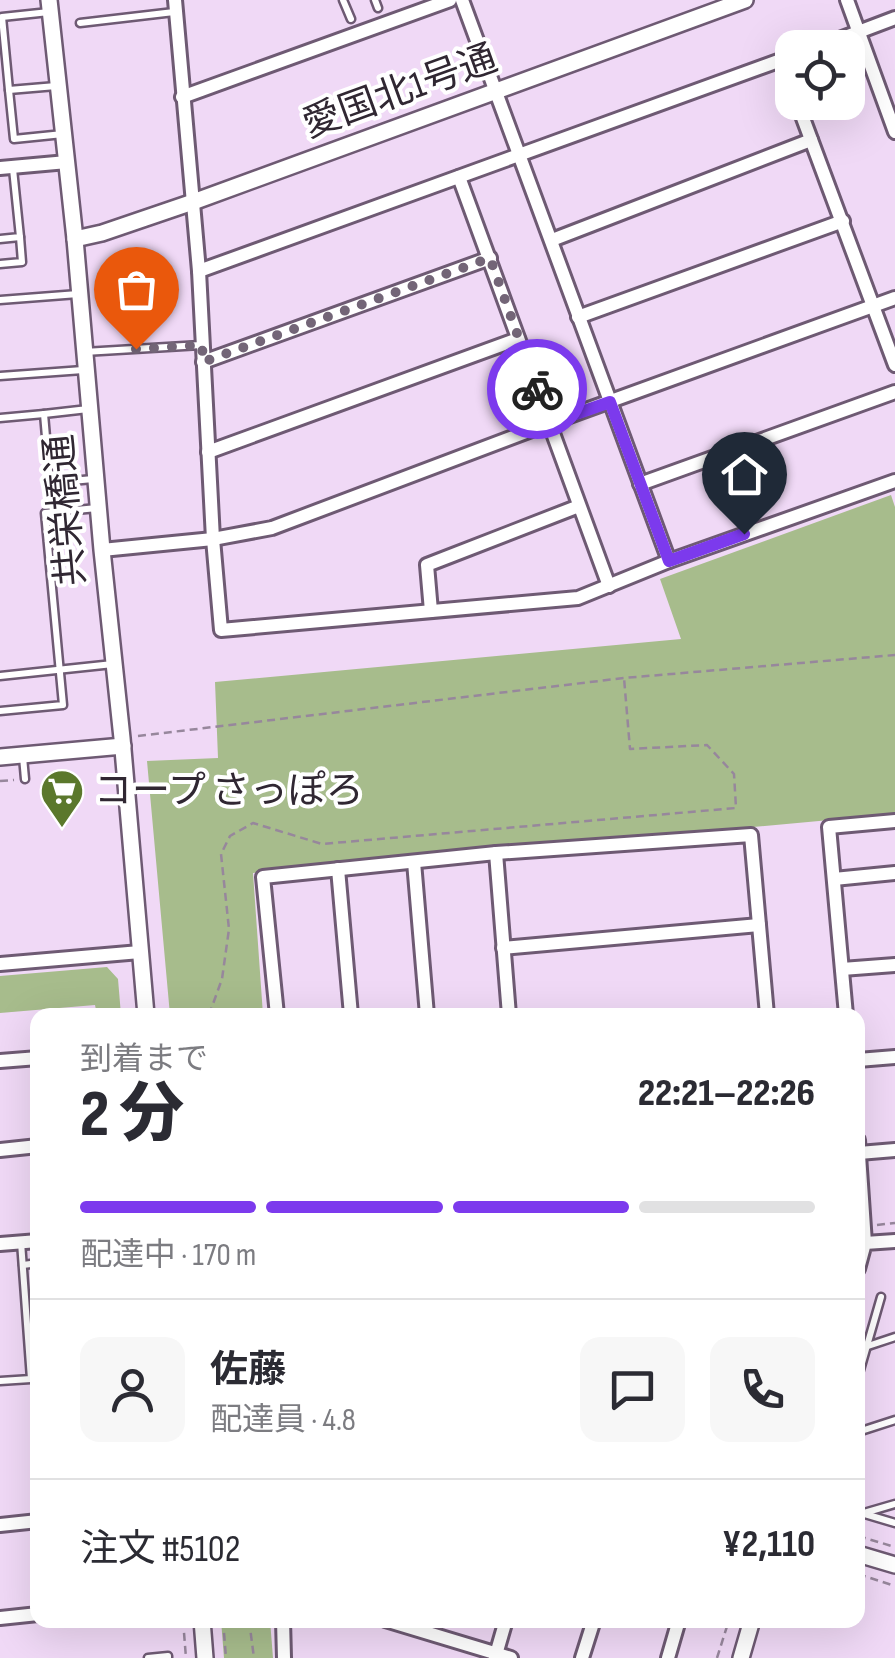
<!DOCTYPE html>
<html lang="ja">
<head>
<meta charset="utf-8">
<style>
	body { margin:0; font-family:"Sofia Sans Condensed","Noto Sans JP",sans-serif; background:#f7f7f7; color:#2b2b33; height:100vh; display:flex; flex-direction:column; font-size:38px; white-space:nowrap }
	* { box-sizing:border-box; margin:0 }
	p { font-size:32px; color:#7c7c81 }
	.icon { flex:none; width:55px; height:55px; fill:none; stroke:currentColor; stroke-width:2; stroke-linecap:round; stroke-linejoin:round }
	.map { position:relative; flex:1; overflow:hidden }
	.panel { position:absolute; left:30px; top:1008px; width:835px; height:620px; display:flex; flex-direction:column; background:#fff; border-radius:20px; box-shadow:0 10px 40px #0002 }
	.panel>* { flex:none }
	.controls { position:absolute; left:775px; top:30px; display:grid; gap:20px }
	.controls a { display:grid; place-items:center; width:90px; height:90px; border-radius:20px; background:#fff; box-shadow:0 10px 40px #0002; font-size:50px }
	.pin { position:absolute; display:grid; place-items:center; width:85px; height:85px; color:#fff; margin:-102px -42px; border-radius:50% 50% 50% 0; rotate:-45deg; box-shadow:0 0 10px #0007 }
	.pin .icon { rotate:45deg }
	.courier { position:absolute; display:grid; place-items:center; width:100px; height:100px; margin:-50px; border:8px solid #7c3aed; border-radius:50%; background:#fff; color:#222; box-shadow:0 2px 12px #0007 }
	.overview em { font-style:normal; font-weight:800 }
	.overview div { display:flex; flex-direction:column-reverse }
	.overview { display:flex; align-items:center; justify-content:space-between; height:170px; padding:0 50px }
	h1 { font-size:65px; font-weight:800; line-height:75px }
	.bar { display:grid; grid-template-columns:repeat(4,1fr); gap:15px 10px; align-content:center; height:120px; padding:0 50px }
	.bar i { height:12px; border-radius:8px; background:#e1e1e2 }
	.bar .on { background:#7c3aed }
	.bar p { grid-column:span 4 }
	.line { display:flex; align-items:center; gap:25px; padding:0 50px; border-top:2px solid #e1e1e2 }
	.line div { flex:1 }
	.round { display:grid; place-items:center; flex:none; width:105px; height:105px; border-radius:20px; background:#f7f7f7 }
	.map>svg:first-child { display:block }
	.green { fill:#a7bc8c }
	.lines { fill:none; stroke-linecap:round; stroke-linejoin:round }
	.service-casing { stroke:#6e5a73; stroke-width:11 }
	.minor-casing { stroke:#6e5a73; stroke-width:18 }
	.tertiary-casing { stroke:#6e5a73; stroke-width:20 }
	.path { stroke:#97879c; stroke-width:2.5; stroke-dasharray:8 5; stroke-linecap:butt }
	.service { stroke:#fff; stroke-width:6 }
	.minor { stroke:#fff; stroke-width:12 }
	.tertiary { stroke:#fff; stroke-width:15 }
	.done { stroke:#736577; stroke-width:10; stroke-dasharray:0 18 }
	.route { stroke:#7c3aed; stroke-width:12 }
	.labels { text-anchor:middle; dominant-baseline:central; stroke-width:8; stroke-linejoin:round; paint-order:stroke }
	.street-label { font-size:38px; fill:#302732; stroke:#fff }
	.poi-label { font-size:38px; fill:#302732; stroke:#fff; text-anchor:start }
</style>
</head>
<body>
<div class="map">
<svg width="895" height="1658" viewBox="0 0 895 1658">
	<rect width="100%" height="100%" fill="#f0d9f6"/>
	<g class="green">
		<path d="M 891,495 L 895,507 L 895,814 L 253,873 L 263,1015 L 170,1015 L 147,761 L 218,758 L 215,682 L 681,639 L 660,579 Z"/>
		<path d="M 107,967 L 118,979 L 121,1015 L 97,1015 L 95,1005 L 0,1013 L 0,976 Z"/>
		<path d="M 221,1620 L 270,1620 L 273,1658 L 224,1658 Z"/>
	</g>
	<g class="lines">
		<g class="service-casing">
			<g id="service">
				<path d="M 343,0 L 351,19"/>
				<path d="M 375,0 L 378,8"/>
				<path d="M 49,12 L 2,17 L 9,90 L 56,86"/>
				<path d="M 80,23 L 174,12"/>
				<path d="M 9,90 L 14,139 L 63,134"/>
				<path d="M 0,239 L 20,237 L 13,169"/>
				<path d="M 0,264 L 22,262 L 20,237"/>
				<path d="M 0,300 L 78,294"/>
				<path d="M 84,352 L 201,345"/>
				<path d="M 0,376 L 83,370"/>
				<path d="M 88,409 L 44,414 L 50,483 L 93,479"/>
				<path d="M 0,418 L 44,414"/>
				<path d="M 0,676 L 113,664"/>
				<path d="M 0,711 L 63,705 L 45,513 L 97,508"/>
				<path d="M 23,757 L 25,779"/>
				<path d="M 23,1265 L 38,1263"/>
				<path d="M 868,1346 L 895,1337"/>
				<path d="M 858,1377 L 881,1297"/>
				<path d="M 0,1381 L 31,1379 L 21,1242"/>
				<path d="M 858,1432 L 895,1420"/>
				<path d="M 858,1512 L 895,1523"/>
				<path d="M 864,1513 L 895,1504"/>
				<path d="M 148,1658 L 168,1656 L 168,1658"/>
			</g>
		</g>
		<g class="minor-casing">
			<g id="minor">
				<path d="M 175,0 L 199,271 L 213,539 L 221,630 L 578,598 L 669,561 L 895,481"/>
				<path d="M 462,0 L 669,561"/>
				<path d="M 847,0 L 895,132"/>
				<path d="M 816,48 L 895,18"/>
				<path d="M 782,60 L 792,89"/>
				<path d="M 182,97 L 450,0"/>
				<path d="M 797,102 L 895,365"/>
				<path d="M 0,168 L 67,162"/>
				<path d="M 459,177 L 609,586"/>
				<path d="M 552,240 L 811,140"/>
				<path d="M 199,271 L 792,56"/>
				<path d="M 578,317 L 843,221"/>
				<path d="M 203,362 L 490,258"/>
				<path d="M 208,452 L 518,339"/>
				<path d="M 640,484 L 895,392"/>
				<path d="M 102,550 L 213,539 L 272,528 L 550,423 L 895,298"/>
				<path d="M 431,611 L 427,565 L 579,506"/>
				<path d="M 496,853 L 509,1015"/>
				<path d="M 414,862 L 427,1015"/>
				<path d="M 338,869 L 351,1015"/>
				<path d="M 834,879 L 895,873"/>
				<path d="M 503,948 L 759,925"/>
				<path d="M 0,964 L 140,952"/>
				<path d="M 842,969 L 895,965"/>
				<path d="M 277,1015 L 263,877 L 496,853 L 751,835 L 767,1015"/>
				<path d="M 846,1015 L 829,827 L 895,821"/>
				<path d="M 858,1060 L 895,1057"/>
				<path d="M 0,1061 L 38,1058"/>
				<path d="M 858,1140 L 865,1243"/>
				<path d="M 0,1150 L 38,1146"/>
				<path d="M 859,1153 L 895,1150"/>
				<path d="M 0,1244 L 38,1241"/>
				<path d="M 858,1269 L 865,1243 L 895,1241"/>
				<path d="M 0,1525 L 38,1521"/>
				<path d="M 0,1618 L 38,1614"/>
				<path d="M 283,1620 L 284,1658"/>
				<path d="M 385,1620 L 511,1658"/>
				<path d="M 495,1658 L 506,1620"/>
				<path d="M 582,1658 L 594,1620"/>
				<path d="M 668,1658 L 679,1620"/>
			</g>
		</g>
		<g class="tertiary-casing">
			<g id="tertiary">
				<path d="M 49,0 L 75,239 L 102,550 L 122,738 L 146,1015"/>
				<path d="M 75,239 L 102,233 L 193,202 L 745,0"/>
				<path d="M 0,757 L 123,746"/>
				<path d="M 858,1554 L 895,1565"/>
				<path d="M 202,1620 L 205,1658"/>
				<path d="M 741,1658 L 752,1620"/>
			</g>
		</g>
		<g class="path">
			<path d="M 138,736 L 624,678 L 895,655"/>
			<path d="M 0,781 L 14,780"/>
			<path d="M 209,1015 L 222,979 L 229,929 L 221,854 L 230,836 L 253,823 L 322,844 L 736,808 L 734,774 L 707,745 L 630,749 L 624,678"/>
			<path d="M 877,1225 L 895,1223"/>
			<path d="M 858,1305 L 864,1282"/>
			<path d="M 858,1536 L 895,1547"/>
			<path d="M 858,1574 L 895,1586"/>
			<path d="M 183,1620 L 186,1658"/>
			<path d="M 223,1620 L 226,1658"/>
			<path d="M 249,1620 L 254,1658"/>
			<path d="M 717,1658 L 729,1620"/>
		</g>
		<use href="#service" class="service"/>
		<use href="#minor" class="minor"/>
		<use href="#tertiary" class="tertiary"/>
	</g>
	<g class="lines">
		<path class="done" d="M 136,349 L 202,345 L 203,362 L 490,258 L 537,389"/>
		<path class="route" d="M 537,389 L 550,423 L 610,402 L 669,561 L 744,534"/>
	</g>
	<defs>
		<g id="supermarket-pin" transform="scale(2.25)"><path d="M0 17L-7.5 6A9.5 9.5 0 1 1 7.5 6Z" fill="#5b782c" stroke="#fff"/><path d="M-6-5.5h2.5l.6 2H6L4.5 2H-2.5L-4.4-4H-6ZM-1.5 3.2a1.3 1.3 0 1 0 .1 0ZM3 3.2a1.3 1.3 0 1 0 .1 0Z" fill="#fff"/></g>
	</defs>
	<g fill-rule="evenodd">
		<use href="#supermarket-pin" x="62" y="791"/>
	</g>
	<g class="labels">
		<g class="street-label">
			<text transform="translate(400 92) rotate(-20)">愛国北1号通</text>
			<text transform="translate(66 510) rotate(-95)">共栄橋通</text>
		</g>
		<g class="poi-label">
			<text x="94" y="791">コープ さっぽろ</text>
		</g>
	</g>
</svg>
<div class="controls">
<a><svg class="icon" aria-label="locate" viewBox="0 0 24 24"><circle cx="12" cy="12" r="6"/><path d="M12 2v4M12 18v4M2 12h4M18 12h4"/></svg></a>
</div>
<div class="pin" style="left:136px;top:349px;background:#ea580c"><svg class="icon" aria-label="bag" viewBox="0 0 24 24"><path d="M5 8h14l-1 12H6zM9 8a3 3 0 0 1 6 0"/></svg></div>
<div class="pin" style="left:744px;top:534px;background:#1f2937"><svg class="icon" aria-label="home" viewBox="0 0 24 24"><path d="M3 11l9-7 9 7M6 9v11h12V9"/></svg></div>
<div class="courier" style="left:537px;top:389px"><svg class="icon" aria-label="bike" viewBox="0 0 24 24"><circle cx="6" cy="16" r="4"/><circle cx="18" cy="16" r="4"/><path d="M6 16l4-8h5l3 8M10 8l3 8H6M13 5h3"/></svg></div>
<section class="panel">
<div class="overview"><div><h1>2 分</h1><p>到着まで</p></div><em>22:21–22:26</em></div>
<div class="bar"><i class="on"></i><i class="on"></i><i class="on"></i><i></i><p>配達中 · 170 m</p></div>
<div class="line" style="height:180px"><a class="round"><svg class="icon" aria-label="person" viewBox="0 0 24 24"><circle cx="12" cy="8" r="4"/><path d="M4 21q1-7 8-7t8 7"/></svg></a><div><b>佐藤</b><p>配達員 · 4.8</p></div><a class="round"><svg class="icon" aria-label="chat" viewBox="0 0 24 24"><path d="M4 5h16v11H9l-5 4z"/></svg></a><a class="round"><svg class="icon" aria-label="phone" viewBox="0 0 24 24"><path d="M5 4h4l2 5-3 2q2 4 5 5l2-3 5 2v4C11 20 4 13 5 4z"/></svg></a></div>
<div class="line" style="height:130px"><div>注文 #5102</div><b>¥2,110</b></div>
</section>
</div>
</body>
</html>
